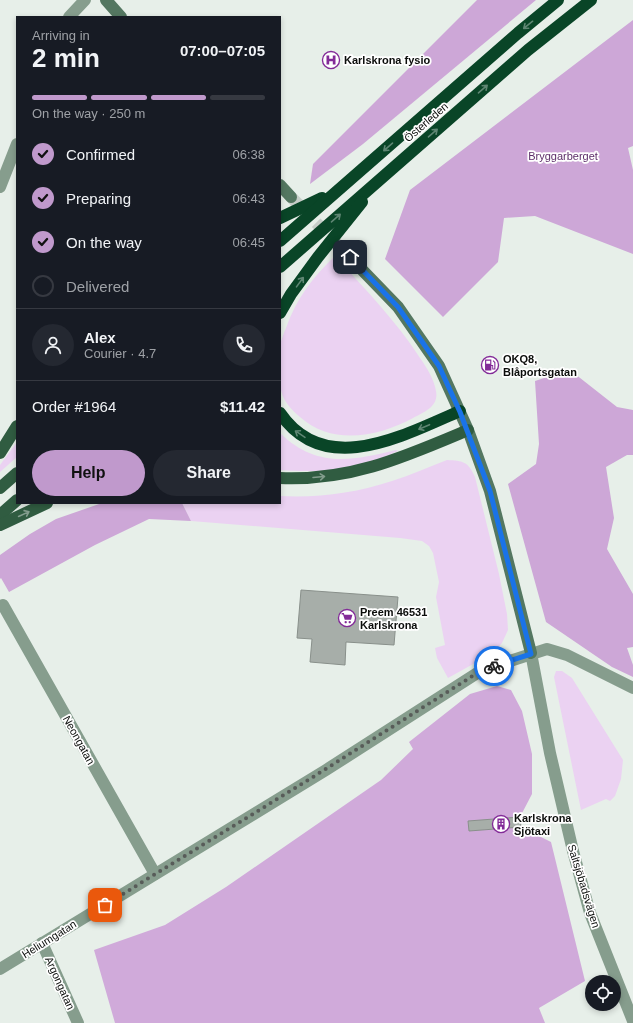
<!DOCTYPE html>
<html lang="en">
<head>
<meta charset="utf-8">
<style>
	body { margin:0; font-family:Arial,sans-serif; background:#242831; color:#f1f3f6; height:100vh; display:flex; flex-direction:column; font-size:15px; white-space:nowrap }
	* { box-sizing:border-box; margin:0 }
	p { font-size:13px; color:#9ea1a6 }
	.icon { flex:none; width:22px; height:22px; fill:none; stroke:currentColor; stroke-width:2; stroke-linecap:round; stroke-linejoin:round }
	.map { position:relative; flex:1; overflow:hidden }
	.side { position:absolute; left:16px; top:16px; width:265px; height:488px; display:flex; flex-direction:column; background:#171b24; border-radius:0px; box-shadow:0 2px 6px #0003 }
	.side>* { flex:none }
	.tools { position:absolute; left:585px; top:975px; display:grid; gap:8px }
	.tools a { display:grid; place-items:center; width:36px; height:36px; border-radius:50%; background:#171b24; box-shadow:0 2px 6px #0003; font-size:20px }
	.pin { position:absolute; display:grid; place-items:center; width:34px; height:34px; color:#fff; margin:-17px; border-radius:8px; box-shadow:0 2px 6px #0006 }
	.courier { position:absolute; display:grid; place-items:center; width:40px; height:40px; margin:-20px; border:3px solid #1a73e8; border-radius:50%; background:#fff; color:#222; box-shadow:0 1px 5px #0007 }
	.summary em { font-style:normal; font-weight:800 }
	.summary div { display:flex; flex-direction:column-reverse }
	.summary { display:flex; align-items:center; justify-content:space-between; height:68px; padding:0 16px }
	h1 { font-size:26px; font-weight:800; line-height:30px }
	.bar { display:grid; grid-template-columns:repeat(4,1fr); gap:6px 4px; align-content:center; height:48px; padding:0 16px }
	.bar i { height:5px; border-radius:3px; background:#363941 }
	.bar .on { background:#c099cc }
	.bar p { grid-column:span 4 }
	.line { display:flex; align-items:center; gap:10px; padding:0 16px; border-top:1px solid #363941 }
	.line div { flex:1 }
	.round { display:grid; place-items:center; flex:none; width:42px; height:42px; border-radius:21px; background:#242831 }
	ol { padding:0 16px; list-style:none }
	li { display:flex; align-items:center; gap:12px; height:44px }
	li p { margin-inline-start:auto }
	li .icon { padding:4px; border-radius:50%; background:#c099cc; color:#111; stroke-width:4 }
	li:last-child { color:#9ea1a6 }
	li i { width:22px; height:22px; border:2px solid #363941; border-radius:50% }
	.action { display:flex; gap:8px; margin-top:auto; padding:8px 16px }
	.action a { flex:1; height:46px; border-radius:24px; background:#c099cc; color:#111; font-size:16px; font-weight:800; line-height:46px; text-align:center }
	.action a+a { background:#242831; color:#f1f3f6 }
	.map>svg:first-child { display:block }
	.green { fill:#ebd2f2 }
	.forest { fill:#cda7d7 }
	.water { fill:#d0aada }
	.building { fill:#a7aea9; stroke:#89908b }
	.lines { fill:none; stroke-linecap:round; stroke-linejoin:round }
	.secondary-tunnel { stroke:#c6cdc8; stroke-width:12; stroke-dasharray:12 6; stroke-linecap:butt }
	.street { stroke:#869d8d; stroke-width:12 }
	.secondary { stroke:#547761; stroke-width:12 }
	.primary { stroke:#305c41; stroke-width:12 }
	.highway { stroke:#094527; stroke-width:12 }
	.oneway { stroke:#5f8673 }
	.oneway2 { stroke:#839d8d }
	.done { stroke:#585c59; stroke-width:4; stroke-dasharray:0 7.2 }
	.route { stroke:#1a73e8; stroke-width:5 }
	.labels { text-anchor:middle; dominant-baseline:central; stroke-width:3.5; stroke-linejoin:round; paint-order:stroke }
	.poi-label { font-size:11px; font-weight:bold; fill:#0b0d0b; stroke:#fff; text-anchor:start }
	.street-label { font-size:11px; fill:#0b0d0b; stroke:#fff }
	.park-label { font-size:11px; fill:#5d2e69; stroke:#fff }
</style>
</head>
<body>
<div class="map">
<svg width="633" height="1023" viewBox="0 0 633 1023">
	<rect width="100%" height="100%" fill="#e7efe9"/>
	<g class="green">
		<path d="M 335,256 C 365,289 396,321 420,358 C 427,368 434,379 436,391 C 439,406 425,412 413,418 C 378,437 332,446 300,417 C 293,411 285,403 282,394 C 278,382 278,358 280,345 C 281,340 284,333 286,328 C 296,299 313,277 335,256 Z"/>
		<path d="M 280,433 C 316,468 351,461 396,450 L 398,451 C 388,455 377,460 366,463 C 340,472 307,472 280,470 Z"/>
		<path d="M 17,442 L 17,457 L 0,472 L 0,465 Z"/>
		<path d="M 447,460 C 463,461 468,461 475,477 L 499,574 L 507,614 L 508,630 L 502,643 L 493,653 L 448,678 L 437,658 L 435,648 L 445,645 L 436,597 L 439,582 L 433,553 L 429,546 L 422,541 L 400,538 L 191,521 L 182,503 L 280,503 L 280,496 C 318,498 356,493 392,481 C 411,475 428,467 447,460 Z"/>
		<path d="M 556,671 L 562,671 L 572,678 L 623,760 L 621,779 L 615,796 L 610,801 L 606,799 L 581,810 L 554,677 Z"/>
	</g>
	<g class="forest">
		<path d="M 477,0 L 536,0 L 363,144 L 310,184 L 313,164 Z"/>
		<path d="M 633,20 L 633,146 L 628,148 L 633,170 L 633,254 L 535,216 L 504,218 L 498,262 L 443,317 L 385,259 L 410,190 Z"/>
		<path d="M 575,374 L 617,407 L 633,410 L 633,455 L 627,455 L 606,467 L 614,518 L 607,549 L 633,594 L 633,647 L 627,648 L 633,665 L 633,677 L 612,667 L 546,622 L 508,484 L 536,464 L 539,444 L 535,381 L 544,378 Z"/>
		<path d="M 102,503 L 182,503 L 191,521 L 149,519 L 95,545 L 9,592 L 1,578 L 0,579 L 0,555 L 30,534 L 56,519 Z"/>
	</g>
	<path class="water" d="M 497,686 L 511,690 L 522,711 L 532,754 L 532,794 L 520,817 L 521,827 L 551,842 L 585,981 L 539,1008 L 545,1023 L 115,1023 L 94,950 L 165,925 L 226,887 L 381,780 L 413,749 L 409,742 L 470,694 Z"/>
	<g class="building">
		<path d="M 301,590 L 398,597 L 394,645 L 346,642 L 345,665 L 310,662 L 312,639 L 297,638 Z"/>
		<path d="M 520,817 L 521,827 L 469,831 L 468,821 Z"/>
	</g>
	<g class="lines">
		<path class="secondary-tunnel" d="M 291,197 L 339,246"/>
		<g class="street">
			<path d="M 69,17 L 85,0"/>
			<path d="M 0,187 L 17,144"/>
			<path d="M 3,605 L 155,874"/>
			<path d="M 531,653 L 550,753 L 573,851 L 590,913 L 633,1021"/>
			<path d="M 42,943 L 78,1023"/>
			<path d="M 0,969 L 326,770 L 482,670 L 547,649 L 567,655 L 633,688"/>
		</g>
		<g class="secondary">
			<path d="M 106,0 L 121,17"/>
			<path d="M 280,185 L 291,197"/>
			<path d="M 340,247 L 398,307 L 439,366 L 468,430 L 490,491 L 531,653"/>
		</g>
		<g class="primary">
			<path d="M 0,453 L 17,426"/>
			<path d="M 280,478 C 351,481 404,457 468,430"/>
			<path d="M 0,488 L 17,473"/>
			<path d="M 0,515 L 17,500"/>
			<path d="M 0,525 L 47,503"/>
		</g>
		<g class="highway">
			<path d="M 280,218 L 322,198"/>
			<path d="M 280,241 L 518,33 L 558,0"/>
			<path d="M 280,267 L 528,50 L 591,0"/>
			<path d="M 280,313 L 291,294 L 318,257 L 362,202"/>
			<path d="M 280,413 C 325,479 404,435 460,411"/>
		</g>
	</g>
	<defs><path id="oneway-shaft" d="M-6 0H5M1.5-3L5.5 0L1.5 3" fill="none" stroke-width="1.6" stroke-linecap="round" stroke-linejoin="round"/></defs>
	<g class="oneway">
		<use href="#oneway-shaft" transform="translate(528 25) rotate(141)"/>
		<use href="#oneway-shaft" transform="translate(483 89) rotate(-41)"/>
		<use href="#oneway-shaft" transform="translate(433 133) rotate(-41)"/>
		<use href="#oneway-shaft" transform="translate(388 147) rotate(139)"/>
		<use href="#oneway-shaft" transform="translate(336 218) rotate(-41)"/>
		<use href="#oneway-shaft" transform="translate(300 282) rotate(-54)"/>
		<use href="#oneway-shaft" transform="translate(424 427) rotate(157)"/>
		<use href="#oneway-shaft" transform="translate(300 434) rotate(-146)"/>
	</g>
	<g class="oneway2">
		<use href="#oneway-shaft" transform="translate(319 477) rotate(-5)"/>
		<use href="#oneway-shaft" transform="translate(24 514) rotate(-25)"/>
	</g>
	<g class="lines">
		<path class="done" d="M 105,905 L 313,777 L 482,670 L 494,666"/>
		<path class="route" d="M 350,257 L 398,307 L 439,366 L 460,412 L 490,491 L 531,654 L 494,666"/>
	</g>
	<defs>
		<g id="hospital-ring" transform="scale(0.9)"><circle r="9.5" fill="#fff" stroke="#832b98" stroke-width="1.5"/><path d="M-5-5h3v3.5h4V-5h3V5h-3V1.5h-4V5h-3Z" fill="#832b98"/></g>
		<g id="fuel-ring" transform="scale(0.9)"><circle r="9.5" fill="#fff" stroke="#832b98" stroke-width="1.5"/><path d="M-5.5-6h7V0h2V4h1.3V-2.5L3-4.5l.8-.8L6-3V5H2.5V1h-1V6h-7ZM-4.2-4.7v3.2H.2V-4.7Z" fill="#832b98"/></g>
		<g id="supermarket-ring" transform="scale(0.9)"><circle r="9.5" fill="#fff" stroke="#832b98" stroke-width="1.5"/><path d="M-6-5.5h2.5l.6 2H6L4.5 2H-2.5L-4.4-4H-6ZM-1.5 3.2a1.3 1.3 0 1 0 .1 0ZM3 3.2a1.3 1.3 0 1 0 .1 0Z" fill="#832b98"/></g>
		<g id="building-ring" transform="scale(0.9)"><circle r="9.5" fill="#fff" stroke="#832b98" stroke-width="1.5"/><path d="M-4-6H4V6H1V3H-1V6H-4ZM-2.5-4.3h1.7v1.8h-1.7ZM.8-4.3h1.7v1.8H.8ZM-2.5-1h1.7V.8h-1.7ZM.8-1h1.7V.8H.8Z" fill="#832b98"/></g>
	</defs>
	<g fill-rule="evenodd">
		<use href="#hospital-ring" x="331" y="60"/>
		<use href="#fuel-ring" x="490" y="365"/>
		<use href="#supermarket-ring" x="347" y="618"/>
		<use href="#building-ring" x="501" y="824"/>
	</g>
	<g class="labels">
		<g class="poi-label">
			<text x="344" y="60">Karlskrona fysio</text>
			<text x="503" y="359">OKQ8,<tspan x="503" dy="13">Blåportsgatan</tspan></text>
			<text x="360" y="612">Preem 46531<tspan x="360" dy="13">Karlskrona</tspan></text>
			<text x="514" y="818">Karlskrona<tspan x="514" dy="13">Sjötaxi</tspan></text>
		</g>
		<g class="street-label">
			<text transform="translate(426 122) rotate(-41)">Österleden</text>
			<text transform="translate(79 740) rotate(61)">Neongatan</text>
			<text transform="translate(584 886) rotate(73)">Saltsjöbadsvägen</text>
			<text transform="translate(49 939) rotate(-32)">Heliumgatan</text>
			<text transform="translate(60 983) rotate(66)">Argongatan</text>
		</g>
		<g class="park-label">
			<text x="563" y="156">Bryggarberget</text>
		</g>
	</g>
</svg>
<div class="tools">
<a><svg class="icon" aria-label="locate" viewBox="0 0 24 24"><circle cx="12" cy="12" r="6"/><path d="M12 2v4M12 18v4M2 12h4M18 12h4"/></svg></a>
</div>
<div class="pin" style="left:105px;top:905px;background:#ea580c"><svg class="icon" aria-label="bag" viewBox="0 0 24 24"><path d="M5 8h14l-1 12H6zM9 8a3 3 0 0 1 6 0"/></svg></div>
<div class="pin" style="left:350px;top:257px;background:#1f2937"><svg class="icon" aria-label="home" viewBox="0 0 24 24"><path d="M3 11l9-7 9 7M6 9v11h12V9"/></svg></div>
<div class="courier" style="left:494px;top:666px"><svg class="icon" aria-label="bike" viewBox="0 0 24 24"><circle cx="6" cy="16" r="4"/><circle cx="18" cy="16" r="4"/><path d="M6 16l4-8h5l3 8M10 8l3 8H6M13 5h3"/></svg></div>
<section class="side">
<div class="summary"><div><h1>2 min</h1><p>Arriving in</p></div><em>07:00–07:05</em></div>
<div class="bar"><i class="on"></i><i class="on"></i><i class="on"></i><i></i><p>On the way · 250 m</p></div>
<ol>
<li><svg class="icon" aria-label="check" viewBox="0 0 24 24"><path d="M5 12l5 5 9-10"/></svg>Confirmed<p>06:38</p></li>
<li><svg class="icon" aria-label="check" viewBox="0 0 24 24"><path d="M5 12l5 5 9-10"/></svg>Preparing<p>06:43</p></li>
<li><svg class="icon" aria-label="check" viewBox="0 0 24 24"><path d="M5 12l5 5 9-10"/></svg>On the way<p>06:45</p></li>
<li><i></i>Delivered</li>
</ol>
<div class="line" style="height:72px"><a class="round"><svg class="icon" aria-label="person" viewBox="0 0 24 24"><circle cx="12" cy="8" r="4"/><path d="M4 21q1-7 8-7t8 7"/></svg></a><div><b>Alex</b><p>Courier · 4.7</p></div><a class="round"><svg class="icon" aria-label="phone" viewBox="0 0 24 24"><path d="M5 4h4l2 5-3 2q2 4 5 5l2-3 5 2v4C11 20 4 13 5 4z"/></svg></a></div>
<div class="line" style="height:52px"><div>Order #1964</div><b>$11.42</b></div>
<div class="action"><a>Help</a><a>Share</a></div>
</section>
</div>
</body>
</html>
